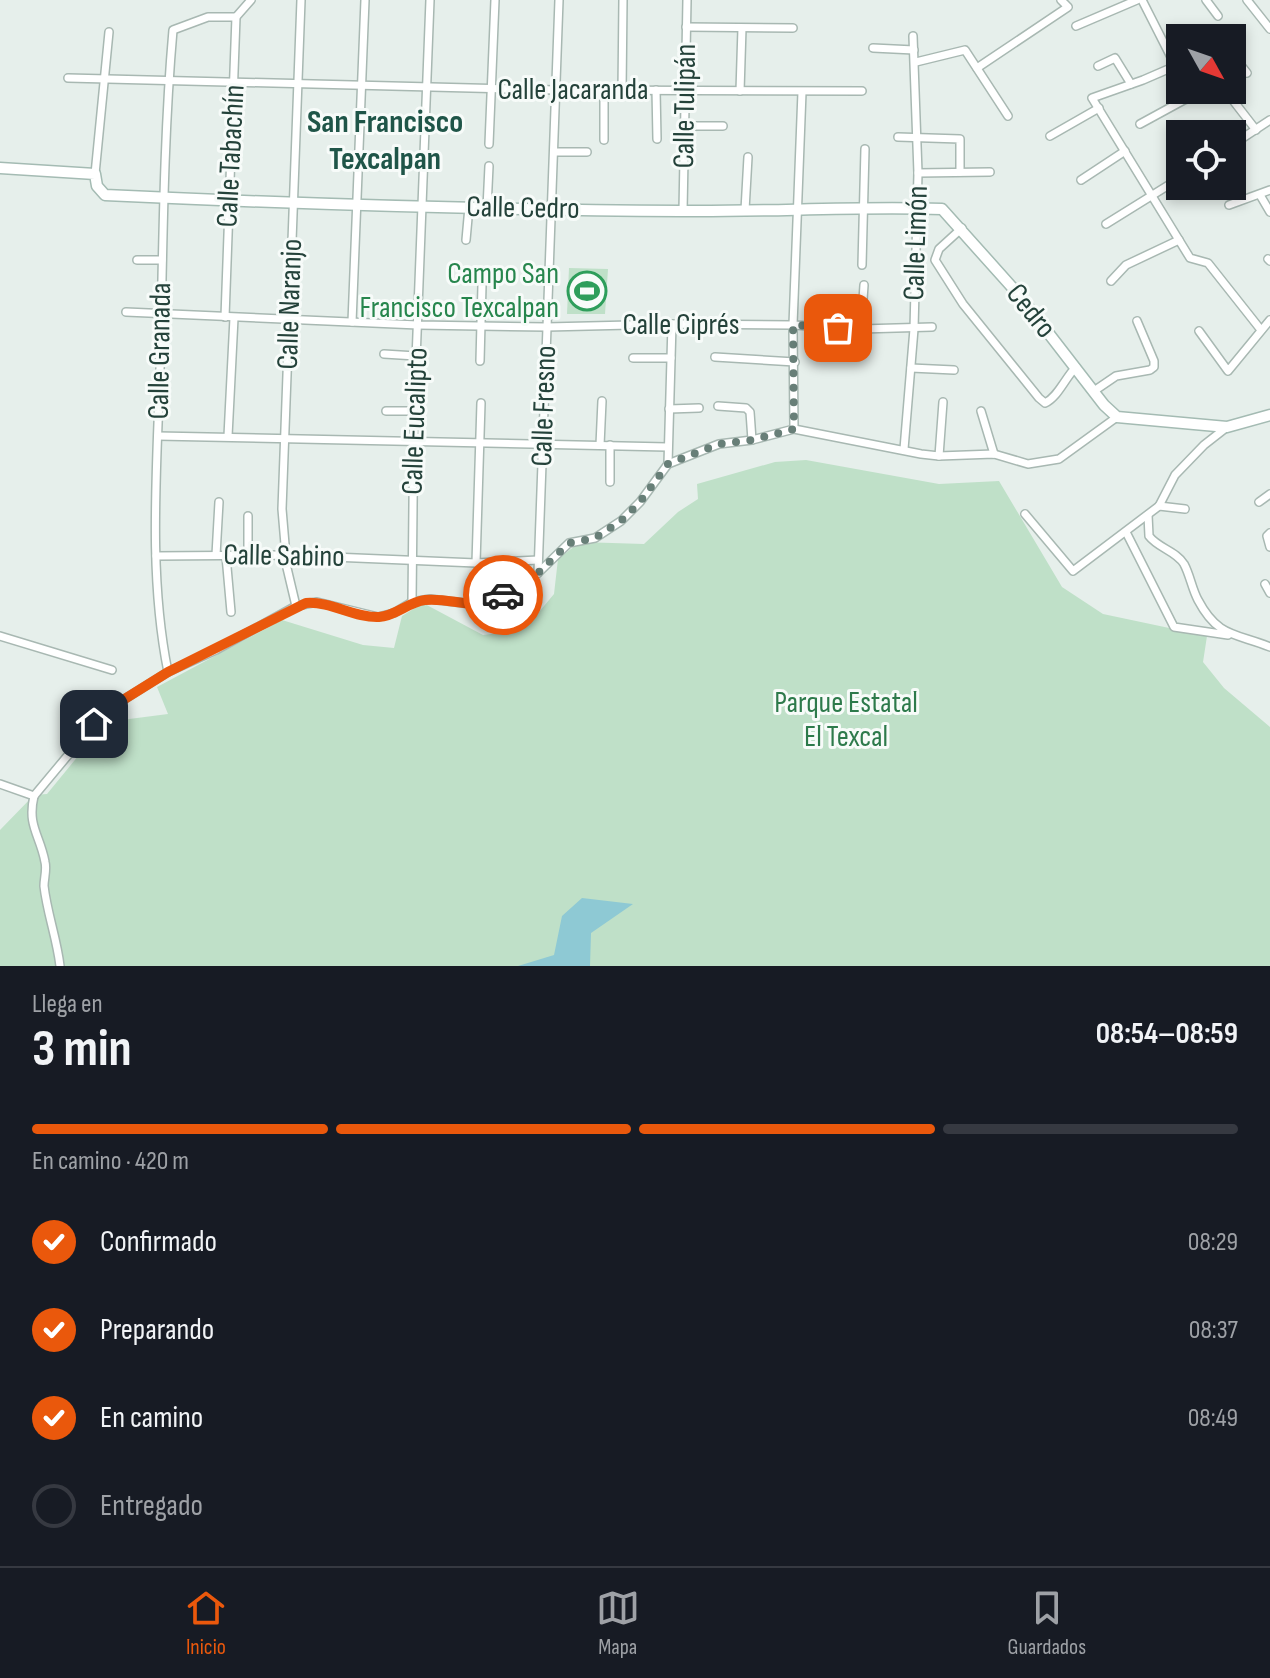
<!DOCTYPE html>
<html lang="es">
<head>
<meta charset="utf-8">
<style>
	body { margin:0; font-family:"Sofia Sans Condensed",sans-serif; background:#20242c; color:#f1f3f6; height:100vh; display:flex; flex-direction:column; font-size:30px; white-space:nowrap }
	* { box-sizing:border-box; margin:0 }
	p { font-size:26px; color:#9ea1a6 }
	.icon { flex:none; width:44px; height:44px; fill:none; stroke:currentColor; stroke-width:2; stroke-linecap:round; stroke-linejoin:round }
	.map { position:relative; height:966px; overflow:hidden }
	.panel { display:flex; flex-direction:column; background:#171b24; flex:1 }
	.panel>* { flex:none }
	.needle { width:52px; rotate:130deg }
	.tools { position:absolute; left:1166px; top:24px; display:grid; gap:16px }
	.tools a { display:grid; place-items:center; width:80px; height:80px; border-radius:0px; background:#171b24; box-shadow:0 4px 12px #0003; font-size:40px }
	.pin { position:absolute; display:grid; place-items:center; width:68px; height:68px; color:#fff; margin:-34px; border-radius:16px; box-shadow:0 4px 12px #0006 }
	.courier { position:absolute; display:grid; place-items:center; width:80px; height:80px; margin:-40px; border:6px solid #ea580c; border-radius:50%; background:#fff; color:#222; box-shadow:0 2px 10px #0007 }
	.summary em { font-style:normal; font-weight:700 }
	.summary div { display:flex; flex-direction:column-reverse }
	.summary { display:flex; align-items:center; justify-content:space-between; height:136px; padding:0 32px }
	h1 { font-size:52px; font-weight:700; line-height:60px }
	.bar { display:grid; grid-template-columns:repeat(4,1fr); gap:12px 8px; align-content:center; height:96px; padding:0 32px }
	.bar i { height:10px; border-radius:6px; background:#363941 }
	.bar .on { background:#ea580c }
	.bar p { grid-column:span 4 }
	ol { padding:0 32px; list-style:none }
	li { display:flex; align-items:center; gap:24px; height:88px }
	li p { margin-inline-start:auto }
	li .icon { padding:8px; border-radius:50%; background:#ea580c; color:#fff; stroke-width:4 }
	li:last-child { color:#9ea1a6 }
	li i { width:44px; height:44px; border:4px solid #363941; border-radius:50% }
	.dock { display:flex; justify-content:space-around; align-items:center; height:112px; border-top:2px solid #363941; background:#171b24; font-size:22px; color:#9ea1a6 }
	.dock a { display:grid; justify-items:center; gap:4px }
	.dock .on { color:#ea580c }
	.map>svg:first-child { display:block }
	.green { fill:#bfe0c8 }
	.water { fill:#8ec9d4 }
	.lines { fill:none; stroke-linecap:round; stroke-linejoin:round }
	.street-casing { stroke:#a8b8b2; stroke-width:10 }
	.secondary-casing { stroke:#a4bbb3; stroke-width:13 }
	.street { stroke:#fff; stroke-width:7 }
	.secondary { stroke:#fff; stroke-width:10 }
	.done { stroke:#687f78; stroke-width:8; stroke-dasharray:0 14.4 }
	.route { stroke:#ea580c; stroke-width:10 }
	.labels { text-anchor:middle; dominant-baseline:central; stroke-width:6; stroke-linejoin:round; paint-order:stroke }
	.street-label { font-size:30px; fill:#24423a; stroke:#f7fbf9 }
	.leisure-label { font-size:30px; fill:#27864d; stroke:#f7fbf9; text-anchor:end }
	.park-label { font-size:30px; fill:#2d7a4b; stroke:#f7fbf9 }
	.neighbourhood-label { font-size:32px; font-weight:bold; fill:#1f5548; stroke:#f7fbf9 }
</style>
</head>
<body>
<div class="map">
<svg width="1270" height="966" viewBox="0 0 1270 966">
	<rect width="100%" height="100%" fill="#e6efeb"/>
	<g class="green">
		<path d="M 569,268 L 608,269 L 605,314 L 567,314 Z"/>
		<path d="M 806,460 L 939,484 L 999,481 L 1062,587 L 1103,614 L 1207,636 L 1203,662 L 1224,688 L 1270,727 L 1270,966 L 0,966 L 0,830 L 34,795 L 47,794 L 106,722 L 168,714 L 157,687 L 282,620 L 363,645 L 394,648 L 402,616 L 423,603 L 483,635 L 500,633 L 534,618 L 554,594 L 558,559 L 580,542 L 644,544 L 678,512 L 698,499 L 697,484 L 775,462 Z"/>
	</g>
	<path class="water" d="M 582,898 L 633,904 L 591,933 L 590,966 L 518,966 L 554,955 L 562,916 Z"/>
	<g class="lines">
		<g class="street-casing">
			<g id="street">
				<path d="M 1142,0 L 1175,65"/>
				<path d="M 1206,0 L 1218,16"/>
				<path d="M 1247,0 L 1270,29"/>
				<path d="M 1076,26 L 1137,0"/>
				<path d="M 686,27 L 793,28"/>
				<path d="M 873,48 L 914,50"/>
				<path d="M 1232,54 L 1247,73"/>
				<path d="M 916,62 L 965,50 L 1008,116"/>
				<path d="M 1180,64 L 1143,80 L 1092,98 L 1190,258 L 1208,263 L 1261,330"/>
				<path d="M 1098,66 L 1115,58 L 1131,84"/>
				<path d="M 977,68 L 1068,7 L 1061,0"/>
				<path d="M 68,78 L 555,90 L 862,91"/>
				<path d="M 604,90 L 604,140"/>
				<path d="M 656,90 L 657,139"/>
				<path d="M 1225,90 L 1256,130"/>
				<path d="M 622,91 L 623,0"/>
				<path d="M 740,91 L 742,28"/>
				<path d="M 1140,124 L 1184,100 L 1211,90"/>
				<path d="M 684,126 L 723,126"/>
				<path d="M 1050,136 L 1099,108"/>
				<path d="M 898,137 L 960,139 L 960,172"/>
				<path d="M 489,144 L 495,0"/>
				<path d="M 1232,145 L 1270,120"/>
				<path d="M 554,152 L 587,152"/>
				<path d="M 918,173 L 990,172"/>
				<path d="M 95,174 L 109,32"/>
				<path d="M 1081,180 L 1125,151"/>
				<path d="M 1260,195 L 1270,212"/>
				<path d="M 1229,205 L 1270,190"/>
				<path d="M 487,208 L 489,166"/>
				<path d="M 745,210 L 748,157"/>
				<path d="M 683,211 L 687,0"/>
				<path d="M 1106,224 L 1180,178"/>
				<path d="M 962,228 L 939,249 L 935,260 L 963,304 L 1039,398 L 1045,403 C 1058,397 1065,378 1076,367"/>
				<path d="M 466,240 L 469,207"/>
				<path d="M 1268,259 L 1270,261"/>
				<path d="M 137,260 L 162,260"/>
				<path d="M 862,265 L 865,149"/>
				<path d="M 1111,281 L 1126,265 L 1179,240"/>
				<path d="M 126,312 L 418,325 L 547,327 L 672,324 L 793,325 L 861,329 L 932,327"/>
				<path d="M 225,317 L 236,17 L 251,0"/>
				<path d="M 352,322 L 365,0"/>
				<path d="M 861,329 L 864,285"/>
				<path d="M 1199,331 L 1228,371 L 1270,320"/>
				<path d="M 384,354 L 416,356"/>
				<path d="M 715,357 L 795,362"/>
				<path d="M 633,358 L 671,358"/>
				<path d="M 480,361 L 482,285"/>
				<path d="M 911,368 L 954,370"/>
				<path d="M 1094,391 L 1116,376 L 1150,370 L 1154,367 L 1154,361 L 1137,321"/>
				<path d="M 718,406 L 746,408 L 750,412 L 752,440"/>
				<path d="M 669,409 L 699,408"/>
				<path d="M 386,411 L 414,411"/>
				<path d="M 981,411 L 994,454"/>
				<path d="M 794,429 L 793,325 L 802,92"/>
				<path d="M 158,436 L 667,447"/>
				<path d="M 228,436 L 234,318"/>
				<path d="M 600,445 L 602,401"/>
				<path d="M 904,449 L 914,329 L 918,173 L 913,36"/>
				<path d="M 939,456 L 943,402"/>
				<path d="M 668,464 L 672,324"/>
				<path d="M 610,482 L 610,445"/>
				<path d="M 1259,502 L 1270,494"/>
				<path d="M 1159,506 L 1185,509"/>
				<path d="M 1025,514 L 1073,571 L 1159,506 L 1175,475 L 1204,445 L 1227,427"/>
				<path d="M 1148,515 L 1149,536 C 1158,548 1176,551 1184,564 C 1190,575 1192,589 1198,600 C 1218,638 1236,633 1270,647"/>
				<path d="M 1126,532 L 1174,627 L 1228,635"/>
				<path d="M 1270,533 L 1267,536 L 1270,547"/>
				<path d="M 216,555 L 219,502"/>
				<path d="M 248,555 L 248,516"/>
				<path d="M 156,556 L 285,555 L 476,563 L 538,560"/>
				<path d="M 226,556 L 231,612"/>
				<path d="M 476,563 L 481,403"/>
				<path d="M 538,573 L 559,0"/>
				<path d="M 1265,584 L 1270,593"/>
				<path d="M 412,602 L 414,411 L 430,0"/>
				<path d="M 296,606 L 287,568 L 282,509 L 301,0"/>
				<path d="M 0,636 L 112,670"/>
				<path d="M 168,672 C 148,573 157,470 160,369 C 163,256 163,143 173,30 L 208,17 L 236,17"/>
				<path d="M 0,784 L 34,796"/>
				<path d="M 34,796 L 94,724 L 115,705 L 168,672 L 216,650 L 296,606 L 317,602 L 378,617 L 394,613 L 412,602 L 430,599 L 480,605 L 495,600 L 538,573 L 569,543 L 595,538 L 621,521 L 640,502 L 668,464 L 719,444 L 752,440 L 794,429 L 921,454 L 939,456 L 994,454 L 1028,464 L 1059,459 L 1117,417"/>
				<path d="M 34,796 C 27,826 40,835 45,862 C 47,870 44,878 44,886 C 47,913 57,939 60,966"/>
			</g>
		</g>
		<g class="secondary-casing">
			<path id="secondary" d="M 0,168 L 95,174 L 97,186 L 105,195 C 297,204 489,210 681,211 C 768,212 855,206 942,209 L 1019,295 L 1104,405 L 1117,417 L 1227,427 L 1270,415"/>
		</g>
		<use href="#street" class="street"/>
		<use href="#secondary" class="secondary"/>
	</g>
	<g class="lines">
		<path class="done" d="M 503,595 L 538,573 L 569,543 L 595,538 L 621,521 L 640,502 L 668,464 L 719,444 L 752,440 L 794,429 L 793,325 L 838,328"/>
		<path class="route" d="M 94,724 L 115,705 L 168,672 L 306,603 C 331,601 354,618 379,617 C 396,616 408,602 425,600 C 455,597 473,613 503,595"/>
	</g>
	<defs>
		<g id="stadium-ring" transform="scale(2)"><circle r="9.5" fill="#f7fbf9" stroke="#2e9e5b" stroke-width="1.5"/><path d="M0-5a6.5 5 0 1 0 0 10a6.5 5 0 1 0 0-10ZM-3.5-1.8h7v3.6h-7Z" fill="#2e9e5b"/></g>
	</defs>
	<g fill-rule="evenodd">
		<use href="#stadium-ring" x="587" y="291"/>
	</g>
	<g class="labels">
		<g class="street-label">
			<text x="573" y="90">Calle Jacaranda</text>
			<text transform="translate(685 106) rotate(-89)">Calle Tulipán</text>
			<text transform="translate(231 156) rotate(-87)">Calle Tabachín</text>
			<text transform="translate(523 208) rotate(1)">Calle Cedro</text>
			<text transform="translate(916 243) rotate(-88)">Calle Limón</text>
			<text transform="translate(290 304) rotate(-88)">Calle Naranjo</text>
			<text transform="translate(1031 311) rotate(51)">Cedro</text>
			<text x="681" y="325">Calle Ciprés</text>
			<text transform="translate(160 351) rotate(-89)">Calle Granada</text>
			<text transform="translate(544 406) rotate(-88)">Calle Fresno</text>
			<text transform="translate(415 421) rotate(-88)">Calle Eucalipto</text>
			<text transform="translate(284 556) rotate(1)">Calle Sabino</text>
		</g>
		<g class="leisure-label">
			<text x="559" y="274">Campo San<tspan x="559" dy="34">Francisco Texcalpan</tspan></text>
		</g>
		<g class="park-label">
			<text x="846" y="703">Parque Estatal<tspan x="846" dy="34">El Texcal</tspan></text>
		</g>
		<g class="neighbourhood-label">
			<text x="385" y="122">San Francisco<tspan x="385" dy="37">Texcalpan</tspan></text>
		</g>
	</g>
</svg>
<div class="tools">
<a><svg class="needle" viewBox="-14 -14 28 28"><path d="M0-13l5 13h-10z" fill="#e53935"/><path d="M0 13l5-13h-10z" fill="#9ea1a6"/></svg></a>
<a><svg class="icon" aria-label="locate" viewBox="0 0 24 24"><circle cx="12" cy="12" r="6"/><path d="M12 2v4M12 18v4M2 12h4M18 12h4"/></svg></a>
</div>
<div class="pin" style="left:838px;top:328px;background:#ea580c"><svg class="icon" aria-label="bag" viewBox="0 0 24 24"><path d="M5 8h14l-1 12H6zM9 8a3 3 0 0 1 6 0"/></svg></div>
<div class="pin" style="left:94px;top:724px;background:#1f2937"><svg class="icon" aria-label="home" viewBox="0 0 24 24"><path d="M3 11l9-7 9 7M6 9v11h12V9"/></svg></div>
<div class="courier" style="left:503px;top:595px"><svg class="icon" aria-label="car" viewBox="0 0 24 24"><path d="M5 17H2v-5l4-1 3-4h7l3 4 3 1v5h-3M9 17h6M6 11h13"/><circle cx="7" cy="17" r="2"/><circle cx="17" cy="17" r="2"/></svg></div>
</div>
<section class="panel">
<div class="summary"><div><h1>3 min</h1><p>Llega en</p></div><em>08:54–08:59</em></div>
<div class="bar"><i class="on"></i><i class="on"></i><i class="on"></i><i></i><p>En camino · 420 m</p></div>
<ol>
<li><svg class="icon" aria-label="check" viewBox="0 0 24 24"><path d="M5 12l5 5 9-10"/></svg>Confirmado<p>08:29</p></li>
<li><svg class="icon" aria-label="check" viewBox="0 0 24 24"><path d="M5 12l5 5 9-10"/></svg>Preparando<p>08:37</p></li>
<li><svg class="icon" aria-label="check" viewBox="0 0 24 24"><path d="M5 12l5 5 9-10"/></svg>En camino<p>08:49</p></li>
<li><i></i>Entregado</li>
</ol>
</section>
<nav class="dock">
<a class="on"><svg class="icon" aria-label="home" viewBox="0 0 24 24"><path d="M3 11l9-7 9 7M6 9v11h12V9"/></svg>Inicio</a>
<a><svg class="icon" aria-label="map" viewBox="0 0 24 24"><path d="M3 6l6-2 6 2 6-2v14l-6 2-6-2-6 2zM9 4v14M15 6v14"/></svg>Mapa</a>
<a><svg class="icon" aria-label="saved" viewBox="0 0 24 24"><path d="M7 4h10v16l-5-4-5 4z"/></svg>Guardados</a>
</nav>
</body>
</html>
